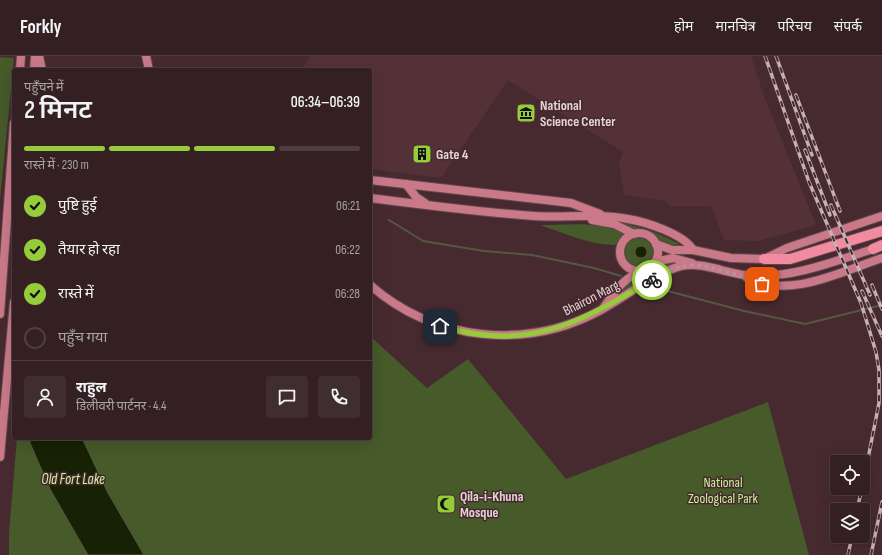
<!DOCTYPE html>
<html lang="hi">
<head>
<meta charset="utf-8">
<style>
	body { margin:0; font-family:"Sofia Sans Condensed","Noto Sans Devanagari",sans-serif; background:#3f2d30; color:#f1f3f6; height:100vh; display:flex; flex-direction:column; font-size:15px; white-space:nowrap }
	* { box-sizing:border-box; margin:0 }
	p { font-size:13px; color:#a9a3a6 }
	.icon { flex:none; width:22px; height:22px; fill:none; stroke:currentColor; stroke-width:2; stroke-linecap:round; stroke-linejoin:round }
	.map { position:relative; flex:1; overflow:hidden }
	.sheet { position:absolute; left:12px; top:12px; width:360px; height:372px; display:flex; flex-direction:column; background:#342023; border-radius:4px; box-shadow:0 4px 16px #0002,0 0 0 1px #4e3e41 }
	.sheet>* { flex:none }
	.fabs { position:absolute; left:830px; top:399px; display:grid; gap:8px }
	.fabs a { display:grid; place-items:center; width:40px; height:40px; border-radius:4px; background:#342023; box-shadow:0 4px 16px #0002,0 0 0 1px #4e3e41; font-size:20px }
	.pin { position:absolute; display:grid; place-items:center; width:34px; height:34px; color:#fff; margin:-17px; border-radius:8px; box-shadow:0 2px 6px #0006 }
	.courier { position:absolute; display:grid; place-items:center; width:40px; height:40px; margin:-20px; border:3px solid #96cc3a; border-radius:50%; background:#fff; color:#222; box-shadow:0 1px 5px #0007 }
	.overview em { font-style:normal; font-weight:600 }
	.overview div { display:flex; flex-direction:column-reverse }
	.overview { display:flex; align-items:center; justify-content:space-between; height:68px; padding:0 12px }
	h1 { font-size:26px; font-weight:600; line-height:30px }
	.bar { display:grid; grid-template-columns:repeat(4,1fr); gap:6px 4px; align-content:center; height:48px; padding:0 12px }
	.bar i { height:5px; border-radius:3px; background:#4e3e41 }
	.bar .selected { background:#96cc3a }
	.bar p { grid-column:span 4 }
	.line { display:flex; align-items:center; gap:10px; padding:0 12px; border-top:1px solid #4e3e41 }
	.line div { flex:1 }
	.round { display:grid; place-items:center; flex:none; width:42px; height:42px; border-radius:4px; background:#3f2d30 }
	ol { padding:0 12px; list-style:none }
	li { display:flex; align-items:center; gap:12px; height:44px }
	li p { margin-inline-start:auto }
	li .icon { padding:4px; border-radius:50%; background:#96cc3a; color:#111; stroke-width:4 }
	li:last-child { color:#a9a3a6 }
	li i { width:22px; height:22px; border:2px solid #4e3e41; border-radius:50% }
	header { display:flex; align-items:center; gap:24px; box-sizing:border-box; height:56px; padding:0 20px; background:#342023; border-bottom:1px solid #4e3e41 }
	header strong { font-size:19px }
	nav { display:flex; gap:22px; margin-inline-start:auto; font-size:14px }
	.map>svg:first-child { display:block }
	.built { fill:#543137 }
	.green { fill:#465a2a }
	.water { fill:#162203; stroke:#545742 }
	.lines { fill:none; stroke-linecap:round; stroke-linejoin:round }
	.stream { stroke:#545742; stroke-width:2 }
	.secondary-casing { stroke:#63484d; stroke-width:10 }
	.primary-casing { stroke:#63484d; stroke-width:12 }
	.secondary { stroke:#ca7989; stroke-width:8 }
	.primary { stroke:#f38ba0; stroke-width:10 }
	.rail-casing { stroke:#c5b0b4; stroke-width:3.5 }
	.rail { stroke:#462a2f; stroke-width:2; stroke-dasharray:6; stroke-linecap:butt }
	.done { stroke:#ad979b; stroke-width:4; stroke-dasharray:0 7.2 }
	.route { stroke:#96cc3a; stroke-width:5 }
	.labels { text-anchor:middle; dominant-baseline:central; stroke-width:3; stroke-linejoin:round; paint-order:stroke }
	.poi-label { font-size:14px; font-weight:bold; fill:#e5d2d5; stroke:#462a2f; text-anchor:start }
	.street-label { font-size:14px; fill:#e5d2d5; stroke:#462a2f }
	.park-label { font-size:14px; fill:#c8ef97; stroke:#462a2f }
	.water-label { font-size:15px; font-style:italic; fill:#cbf29a; stroke:#462a2f }
</style>
</head>
<body>
<header>
<strong>Forkly</strong>
<nav><a>होम</a><a>मानचित्र</a><a>परिचय</a><a>संपर्क</a></nav>
</header>
<div class="map">
<svg width="882" height="499" viewBox="0 0 882 499">
	<rect width="100%" height="100%" fill="#462a2f"/>
	<path class="built" d="M 310,0 L 751,0 L 764,40 L 816,169 L 758,185 L 724,184 L 711,150 L 670,150 L 665,145 L 624,139 L 619,107 L 623,96 L 508,24 L 441,122 L 370,113 L 370,14 L 302,14 Z"/>
	<g class="green">
		<path d="M 0,1 L 14,2 L 0,144 Z"/>
		<path d="M 620,166 L 652,175 L 680,188 C 672,190 663,189 656,183 C 654,181 652,177 649,176 C 639,171 629,177 620,166 Z"/>
		<path d="M 540,169 C 567,169 600,164 625,178 L 615,189 C 589,189 564,177 540,169 Z"/>
		<circle cx="639" cy="196" r="14"/>
		<path d="M 670,206 L 680,208 L 650,219 L 617,240 L 630,224 L 650,217 L 661,208 Z"/>
		<path d="M 370,280 L 427,332 L 468,303 L 566,423 L 768,346 L 809,499 L 9,499 L 9,476 L 17,382 L 370,382 Z"/>
	</g>
	<g class="water">
		<circle cx="641" cy="196" r="6"/>
		<path d="M 30,382 L 82,382 L 108,437 L 144,499 L 88,499 L 50,433 L 30,387 Z"/>
	</g>
	<g class="lines">
		<g class="stream">
			<path d="M 389,164 L 423,185 L 484,195 L 532,199 L 594,212 L 621,220"/>
			<path d="M 664,234 L 744,255 L 805,268 L 882,249"/>
		</g>
		<g class="secondary-casing">
			<g id="secondary">
				<path d="M 39,0 L 42,14"/>
				<path d="M 146,0 L 149,14"/>
				<path d="M 20,14 L 21,0"/>
				<path d="M 34,14 L 35,0"/>
				<path d="M 370,124 L 571,147 L 600,158"/>
				<path d="M 406,128 L 416,141 L 425,147"/>
				<path d="M 370,142 C 424,149 479,156 534,160 C 565,162 597,157 628,163 C 646,166 684,178 693,194"/>
				<path d="M 592,164 L 614,168 L 634,178"/>
				<circle cx="639" cy="196" r="19"/>
				<path d="M 656,188 L 672,194 L 693,194 L 731,202 L 764,203 L 787,192 L 882,160"/>
				<path d="M 655,206 L 673,202 L 692,207"/>
				<path d="M 747,222 C 790,243 840,216 882,202"/>
				<path d="M 370,229 C 434,285 526,295 601,254 C 623,242 659,215 681,210 C 705,205 731,220 755,220 C 796,221 835,205 873,193"/>
				<path d="M 604,251 C 615,236 623,222 642,215"/>
				<path d="M 0,258 L 14,67"/>
				<path d="M 0,401 L 14,246"/>
			</g>
		</g>
		<g class="primary-casing">
			<g id="primary">
				<path d="M 873,193 L 882,189"/>
				<path d="M 764,203 L 790,203 L 882,175"/>
			</g>
		</g>
		<use href="#secondary" class="secondary"/>
		<use href="#primary" class="primary"/>
		<g class="rail-casing">
			<g id="rail">
				<path d="M 765,0 L 809,126 L 861,247 L 876,296 L 879,314 L 879,347 L 863,428"/>
				<path d="M 776,0 L 812,99"/>
				<path d="M 796,39 L 840,155"/>
				<path d="M 805,94 L 830,159"/>
				<path d="M 831,149 L 870,239"/>
				<path d="M 872,229 L 882,253"/>
				<path d="M 862,235 L 882,280"/>
				<path d="M 857,454 L 862,432"/>
				<path d="M 848,499 L 852,480"/>
				<path d="M 871,499 L 882,446"/>
			</g>
		</g>
		<use href="#rail" class="rail"/>
	</g>
	<g class="lines">
		<path class="done" d="M 652,224 C 661,219 670,213 680,211 C 704,204 739,220 762,228"/>
		<path class="route" d="M 440,270 C 530,296 576,268 652,224"/>
	</g>
	<defs>
		<g id="museum-square" transform="scale(1)"><rect x="-9" y="-9" width="18" height="18" rx="4" fill="#96cc3a" stroke="#462a2f"/><path d="M0-6L6-3V-2H-6V-3ZM-5-1h2V3h-2ZM-1-1h2V3h-2ZM3-1h2V3H3ZM-6 4H6V6H-6Z" fill="#111"/></g>
		<g id="building-square" transform="scale(1)"><rect x="-9" y="-9" width="18" height="18" rx="4" fill="#96cc3a" stroke="#462a2f"/><path d="M-4-6H4V6H1V3H-1V6H-4ZM-2.5-4.3h1.7v1.8h-1.7ZM.8-4.3h1.7v1.8H.8ZM-2.5-1h1.7V.8h-1.7ZM.8-1h1.7V.8H.8Z" fill="#111"/></g>
		<g id="mosque-square" transform="scale(1)"><rect x="-9" y="-9" width="18" height="18" rx="4" fill="#96cc3a" stroke="#462a2f"/><path d="M3.5-4.9A6 6 0 1 0 3.5 4.9A5 5 0 1 1 3.5-4.9Z" fill="#111"/></g>
	</defs>
	<g fill-rule="evenodd">
		<use href="#museum-square" x="526" y="57"/>
		<use href="#building-square" x="422" y="98"/>
		<use href="#mosque-square" x="446" y="448"/>
	</g>
	<g class="labels">
		<g class="poi-label">
			<text x="540" y="49">National<tspan x="540" dy="16">Science Center</tspan></text>
			<text x="436" y="98">Gate 4</text>
			<text x="460" y="440">Qila-i-Khuna<tspan x="460" dy="16">Mosque</tspan></text>
		</g>
		<g class="street-label">
			<text transform="translate(591 242) rotate(-27)">Bhairon Marg</text>
		</g>
		<g class="park-label">
			<text x="723" y="426">National<tspan x="723" dy="16">Zoological Park</tspan></text>
		</g>
		<g class="water-label">
			<text x="73" y="423">Old Fort Lake</text>
		</g>
	</g>
</svg>
<div class="fabs">
<a><svg class="icon" aria-label="locate" viewBox="0 0 24 24"><circle cx="12" cy="12" r="6"/><path d="M12 2v4M12 18v4M2 12h4M18 12h4"/></svg></a>
<a><svg class="icon" aria-label="layers" viewBox="0 0 24 24"><path d="M12 4l9 5-9 5-9-5zM3 14l9 5 9-5"/></svg></a>
</div>
<div class="pin" style="left:762px;top:228px;background:#ea580c"><svg class="icon" aria-label="bag" viewBox="0 0 24 24"><path d="M5 8h14l-1 12H6zM9 8a3 3 0 0 1 6 0"/></svg></div>
<div class="pin" style="left:440px;top:270px;background:#1f2937"><svg class="icon" aria-label="home" viewBox="0 0 24 24"><path d="M3 11l9-7 9 7M6 9v11h12V9"/></svg></div>
<div class="courier" style="left:652px;top:224px"><svg class="icon" aria-label="bike" viewBox="0 0 24 24"><circle cx="6" cy="16" r="4"/><circle cx="18" cy="16" r="4"/><path d="M6 16l4-8h5l3 8M10 8l3 8H6M13 5h3"/></svg></div>
<section class="sheet">
<div class="overview"><div><h1>2 मिनट</h1><p>पहुँचने में</p></div><em>06:34–06:39</em></div>
<div class="bar"><i class="selected"></i><i class="selected"></i><i class="selected"></i><i></i><p>रास्ते में · 230 m</p></div>
<ol>
<li><svg class="icon" aria-label="check" viewBox="0 0 24 24"><path d="M5 12l5 5 9-10"/></svg>पुष्टि हुई<p>06:21</p></li>
<li><svg class="icon" aria-label="check" viewBox="0 0 24 24"><path d="M5 12l5 5 9-10"/></svg>तैयार हो रहा<p>06:22</p></li>
<li><svg class="icon" aria-label="check" viewBox="0 0 24 24"><path d="M5 12l5 5 9-10"/></svg>रास्ते में<p>06:28</p></li>
<li><i></i>पहुँच गया</li>
</ol>
<div class="line" style="height:72px"><a class="round"><svg class="icon" aria-label="person" viewBox="0 0 24 24"><circle cx="12" cy="8" r="4"/><path d="M4 21q1-7 8-7t8 7"/></svg></a><div><b>राहुल</b><p>डिलीवरी पार्टनर · 4.4</p></div><a class="round"><svg class="icon" aria-label="chat" viewBox="0 0 24 24"><path d="M4 5h16v11H9l-5 4z"/></svg></a><a class="round"><svg class="icon" aria-label="phone" viewBox="0 0 24 24"><path d="M5 4h4l2 5-3 2q2 4 5 5l2-3 5 2v4C11 20 4 13 5 4z"/></svg></a></div>
</section>
</div>
</body>
</html>
